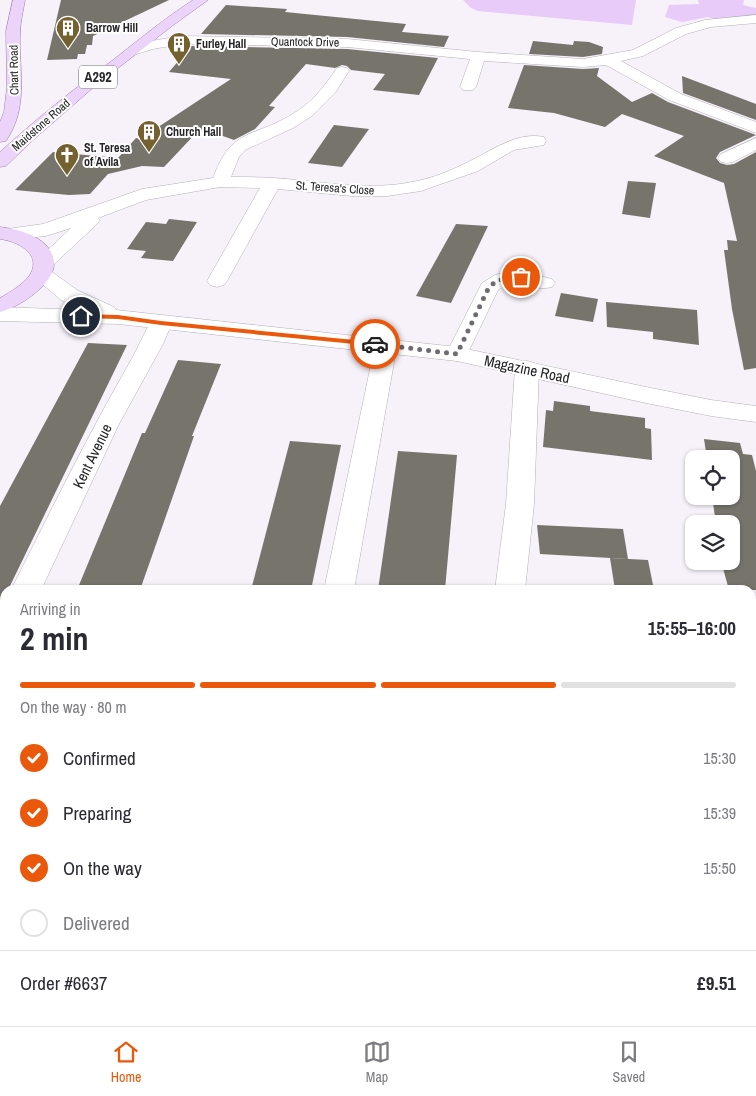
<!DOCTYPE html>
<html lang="en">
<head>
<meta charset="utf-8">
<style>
	body { margin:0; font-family:"Archivo Narrow",sans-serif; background:#f7f7f7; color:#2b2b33; height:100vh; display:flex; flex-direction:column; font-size:19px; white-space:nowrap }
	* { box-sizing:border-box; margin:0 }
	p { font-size:16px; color:#7c7c81 }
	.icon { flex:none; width:28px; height:28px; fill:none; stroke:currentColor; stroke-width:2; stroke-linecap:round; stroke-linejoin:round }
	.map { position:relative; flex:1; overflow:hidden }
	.details { position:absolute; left:0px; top:585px; width:756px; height:441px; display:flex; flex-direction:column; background:#fff; border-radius:15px 15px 0 0; box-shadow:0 1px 4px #0004 }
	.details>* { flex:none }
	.tools { position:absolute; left:685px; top:450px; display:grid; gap:10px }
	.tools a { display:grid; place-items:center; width:55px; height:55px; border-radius:10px; background:#fff; box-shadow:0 1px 4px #0004; font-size:25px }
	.pin { position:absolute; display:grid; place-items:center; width:42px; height:42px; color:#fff; margin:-21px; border:2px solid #fff; border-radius:50%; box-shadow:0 1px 5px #0007 }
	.courier { position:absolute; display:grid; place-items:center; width:50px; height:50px; margin:-25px; border:4px solid #ea580c; border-radius:50%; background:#fff; color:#222; box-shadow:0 1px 6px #0007 }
	.head em { font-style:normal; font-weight:700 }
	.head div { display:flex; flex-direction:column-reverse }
	.head { display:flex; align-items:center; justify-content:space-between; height:85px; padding:0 20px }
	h1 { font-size:32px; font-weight:700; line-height:38px }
	.bar { display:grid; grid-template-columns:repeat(4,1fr); gap:8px 5px; align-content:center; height:60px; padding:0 20px }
	.bar i { height:6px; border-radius:4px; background:#e1e1e2 }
	.bar .selected { background:#ea580c }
	.bar p { grid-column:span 4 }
	.line { display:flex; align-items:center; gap:12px; padding:0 20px; border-top:1px solid #e1e1e2 }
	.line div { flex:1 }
	ol { padding:0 20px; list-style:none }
	li { display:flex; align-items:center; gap:15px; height:55px }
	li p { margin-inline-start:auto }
	li .icon { padding:5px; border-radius:50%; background:#ea580c; color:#fff; stroke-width:4 }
	li:last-child { color:#7c7c81 }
	li i { width:28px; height:28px; border:2px solid #e1e1e2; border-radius:50% }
	.dock { display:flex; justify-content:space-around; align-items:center; height:70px; border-top:1px solid #e1e1e2; background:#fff; font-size:14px; color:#7c7c81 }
	.dock a { display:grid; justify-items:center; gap:2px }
	.dock .selected { color:#ea580c }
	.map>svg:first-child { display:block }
	.green { fill:#e8cbf8 }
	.building { fill:#77746c }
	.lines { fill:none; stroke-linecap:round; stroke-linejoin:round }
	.minor-casing { stroke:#b5b0b8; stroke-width:1 }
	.tertiary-casing { stroke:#b5b0b8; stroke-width:1 }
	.primary-casing { stroke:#9e82ae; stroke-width:1 }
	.minor { fill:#fff; fill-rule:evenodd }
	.tertiary { fill:#fff; fill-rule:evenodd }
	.primary { fill:#ecd3fa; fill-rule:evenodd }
	.route { fill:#ea580c }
	.done { stroke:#6f6c71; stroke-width:5; stroke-dasharray:0 9 }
	.labels { text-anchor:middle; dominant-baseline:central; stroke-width:4; stroke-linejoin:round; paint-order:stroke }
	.far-poi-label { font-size:12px; font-weight:bold; fill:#262427; stroke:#fff; text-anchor:start }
	.far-street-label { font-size:12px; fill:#262427; stroke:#fff }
	.shield { fill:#fff; stroke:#676668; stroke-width:1 }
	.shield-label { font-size:14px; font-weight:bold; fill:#262427 }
	.street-label { font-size:15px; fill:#262427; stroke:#fff }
</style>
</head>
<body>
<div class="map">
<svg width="756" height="1026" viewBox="0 0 756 1026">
	<rect width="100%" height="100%" fill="#f7f1fa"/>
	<g class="green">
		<path d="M 463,0 L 636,0 L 632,25 L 478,11 L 471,8 Z"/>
		<path d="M 698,0 L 744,0 L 743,5 L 756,8 L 756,17 L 716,20 L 708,17 L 682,22 L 665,17 L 669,5 L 699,4 Z"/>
	</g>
	<g class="building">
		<path d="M 61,0 L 169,0 L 93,36 L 92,45 L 87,45 L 85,54 L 78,54 L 77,59 L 47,60 Z"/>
		<path d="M 226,5 L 287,9 L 285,12 L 406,24 L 402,32 L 449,36 L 444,47 L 347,37 L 201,34 Z"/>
		<path d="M 533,41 L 573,45 L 574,41 L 589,42 L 603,47 L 602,54 L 583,57 L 529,54 Z"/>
		<path d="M 191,46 L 347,49 L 438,58 L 419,95 L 373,90 L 385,74 L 351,70 L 347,66 L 342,65 L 335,68 L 306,64 L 269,106 L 275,107 L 255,129 L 234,140 L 209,131 L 206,133 L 198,131 L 164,167 L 142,166 L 108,174 L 90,194 L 69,195 L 15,190 L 53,152 L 118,158 L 136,138 L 140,139 L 231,79 L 169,72 Z"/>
		<path d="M 524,65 L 583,69 L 599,68 L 597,76 L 632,102 L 652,93 L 668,102 L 756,135 L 720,152 L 716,158 L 720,163 L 727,165 L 734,164 L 756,152 L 756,368 L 744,370 L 732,309 L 724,250 L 728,250 L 727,240 L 737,241 L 724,183 L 654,156 L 684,136 L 622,114 L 605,127 L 554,113 L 508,108 Z"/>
		<path d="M 682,76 L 756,104 L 756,120 L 683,93 Z"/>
		<path d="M 334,125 L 369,129 L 342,167 L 308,163 Z"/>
		<path d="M 628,181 L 656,183 L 650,218 L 622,214 Z"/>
		<path d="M 169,219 L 197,222 L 173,261 L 141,258 L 146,251 L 127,249 L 146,222 L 166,224 Z"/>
		<path d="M 456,224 L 488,226 L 451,303 L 416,296 Z"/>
		<path d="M 561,293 L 598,299 L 593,322 L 555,316 Z"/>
		<path d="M 606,302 L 697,310 L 699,345 L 653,339 L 653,332 L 607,327 Z"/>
		<path d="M 88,343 L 127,345 L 8,590 L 5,590 L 5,596 L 0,606 L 0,506 Z"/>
		<path d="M 178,360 L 221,364 L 192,436 L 194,436 L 140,590 L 77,590 L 142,433 L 145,433 Z"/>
		<path d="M 554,401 L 590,406 L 590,411 L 645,418 L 645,428 L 651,429 L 652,460 L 543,447 L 546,410 L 553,411 Z"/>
		<path d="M 704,439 L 740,443 L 743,454 L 752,455 L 756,471 L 756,590 L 729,590 L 721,561 L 731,561 L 731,524 L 716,524 L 712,496 L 731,496 L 731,459 L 707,459 Z"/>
		<path d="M 290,441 L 341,445 L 311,590 L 251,590 Z"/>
		<path d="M 398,451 L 457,455 L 445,590 L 378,590 Z"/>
		<path d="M 537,525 L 623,529 L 628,559 L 540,554 Z"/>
		<path d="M 610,558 L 648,560 L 654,590 L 615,590 Z"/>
	</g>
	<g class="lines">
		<g class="minor-casing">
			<g id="minor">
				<path d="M 756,15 L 756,23 L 711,27 L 686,34 L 643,56 L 621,61 L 681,94 L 756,122 L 756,133 L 669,100 L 606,65 L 583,67 L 484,61 L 476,87 L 473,90 L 463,90 L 460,87 L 470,59 L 347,47 L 181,44 L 153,49 L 133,55 L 128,54 L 126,51 L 128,48 L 145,42 L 181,36 L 347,39 L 478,52 L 583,59 L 633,50 L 676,28 L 705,20 Z"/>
				<path d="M 342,67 L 347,68 L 349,71 L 335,93 L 312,116 L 293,128 L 245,150 L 239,157 L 231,177 C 245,177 259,177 273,178 C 321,181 369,192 417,181 C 433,178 452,170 466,163 C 490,152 516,131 544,137 L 546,141 L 544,145 L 514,150 L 478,171 L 421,191 L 387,196 L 352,196 L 278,189 L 227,281 L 224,285 L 217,287 L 210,285 L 207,281 L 260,188 L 220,187 L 146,200 L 98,218 L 100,220 L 97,224 L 51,267 L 44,269 L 37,267 L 34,263 L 71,228 L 46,236 L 6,240 L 0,238 L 0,230 L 43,224 L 142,189 L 213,178 C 232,127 251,139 291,115 C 312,103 324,87 337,68 Z"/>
				<path d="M 756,138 L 756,150 L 733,162 L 727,163 L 721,162 L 718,158 L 721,154 Z"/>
				<path d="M 509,272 L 523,272 L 552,279 L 555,283 L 552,287 C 533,292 516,277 498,290 L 465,359 L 457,361 L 449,359 L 446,354 L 482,283 L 495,275 Z"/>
				<path d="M 161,316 L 169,318 L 172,323 L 163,344 L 119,424 L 41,590 L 11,590 C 48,516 85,441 126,369 C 136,353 143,334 153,318 Z"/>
				<path d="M 386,338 L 394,340 L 397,345 L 354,590 L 324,590 L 375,345 L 378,340 Z"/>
				<path d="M 527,361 L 535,363 L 539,368 L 534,504 L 525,590 L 495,590 L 506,504 L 515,368 L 519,363 Z"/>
				<path d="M 5,620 L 5,656 L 0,658 L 0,622 Z"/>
				<path d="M 234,1021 L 276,1021 L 275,1026 L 233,1026 Z"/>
				<rect x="459" y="1021" width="42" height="5"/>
			</g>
		</g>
		<g class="tertiary-casing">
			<path id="tertiary" d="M 41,267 L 48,269 L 77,290 L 114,307 L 116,310 L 457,347 L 646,387 L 711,400 L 756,406 L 756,422 L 711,416 L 646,403 L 457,361 L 118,324 L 0,321 L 0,307 L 83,310 L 61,300 L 34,277 L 31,273 L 34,269 Z"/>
		</g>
		<g class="primary-casing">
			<g id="primary">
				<path d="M 13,0 L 25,0 C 23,12 20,23 20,35 C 19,72 29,107 6,141 L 0,142 L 0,122 L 4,112 L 7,87 L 6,31 Z"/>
				<path d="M 193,0 L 208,0 L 172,26 L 95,86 L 32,141 L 6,166 L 0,167 L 0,152 C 36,119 74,89 113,60 C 140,39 165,18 193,0 Z"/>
				<path d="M 0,227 C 19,229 53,238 54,263 C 55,284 18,308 0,312 L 0,298 C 10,292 25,284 31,273 C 41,253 17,241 0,239 Z"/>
			</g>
		</g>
		<use href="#minor" class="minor"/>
		<use href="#tertiary" class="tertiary"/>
		<use href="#primary" class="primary"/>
	</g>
	<path class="route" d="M 79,314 L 118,315 L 161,321 L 375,342 L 379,344 L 375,346 L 161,325 L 118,319 L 81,318 L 78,316 Z"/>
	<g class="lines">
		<path class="done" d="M 375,344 L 457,354 L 489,287 C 498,279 510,276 521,277"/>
	</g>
	<defs>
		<g id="building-pin" transform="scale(1.25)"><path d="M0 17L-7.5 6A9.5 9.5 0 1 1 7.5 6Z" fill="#75602f" stroke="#fff"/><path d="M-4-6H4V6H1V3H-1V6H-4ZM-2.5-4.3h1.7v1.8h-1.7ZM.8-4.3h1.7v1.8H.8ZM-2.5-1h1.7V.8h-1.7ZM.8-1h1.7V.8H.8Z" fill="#fff"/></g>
		<g id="church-pin" transform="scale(1.25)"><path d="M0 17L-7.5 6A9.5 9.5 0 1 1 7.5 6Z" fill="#75602f" stroke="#fff"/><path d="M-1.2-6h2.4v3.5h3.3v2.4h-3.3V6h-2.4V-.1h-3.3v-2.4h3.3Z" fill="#fff"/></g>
	</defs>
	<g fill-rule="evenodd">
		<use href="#building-pin" x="68" y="28"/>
		<use href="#building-pin" x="179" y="44"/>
		<use href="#building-pin" x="149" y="132"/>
		<use href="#church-pin" x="67" y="155"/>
	</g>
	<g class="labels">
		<g class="far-poi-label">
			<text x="86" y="28">Barrow Hill</text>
			<text x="196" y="44">Furley Hall</text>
			<text x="166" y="132">Church Hall</text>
			<text x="84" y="148">St. Teresa<tspan x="84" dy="14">of Avila</tspan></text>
		</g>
		<g class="far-street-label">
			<text transform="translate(305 42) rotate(1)">Quantock Drive</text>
			<text transform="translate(14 70) rotate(-91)">Chart Road</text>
			<text transform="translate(41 125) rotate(-41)">Maidstone Road</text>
			<text transform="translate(335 188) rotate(4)">St. Teresa's Close</text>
		</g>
		<rect class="shield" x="79" y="65.5" width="38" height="23" rx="4"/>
		<g class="shield-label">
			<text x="98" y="77">A292</text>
		</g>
		<g class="street-label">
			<text transform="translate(527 369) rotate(12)">Magazine Road</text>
			<text transform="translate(92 456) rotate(-64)">Kent Avenue</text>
		</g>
	</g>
</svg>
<div class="tools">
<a><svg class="icon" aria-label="locate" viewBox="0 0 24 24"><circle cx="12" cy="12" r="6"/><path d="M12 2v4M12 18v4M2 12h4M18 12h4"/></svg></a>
<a><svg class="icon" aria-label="layers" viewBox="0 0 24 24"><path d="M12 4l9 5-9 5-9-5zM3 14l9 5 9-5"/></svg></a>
</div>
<div class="pin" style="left:521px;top:277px;background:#ea580c"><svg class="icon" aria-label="bag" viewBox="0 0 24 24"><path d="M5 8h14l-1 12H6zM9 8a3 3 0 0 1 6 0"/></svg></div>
<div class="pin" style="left:81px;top:316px;background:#1f2937"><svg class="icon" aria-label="home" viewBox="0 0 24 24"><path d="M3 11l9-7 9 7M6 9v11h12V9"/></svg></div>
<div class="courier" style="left:375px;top:344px"><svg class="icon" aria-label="car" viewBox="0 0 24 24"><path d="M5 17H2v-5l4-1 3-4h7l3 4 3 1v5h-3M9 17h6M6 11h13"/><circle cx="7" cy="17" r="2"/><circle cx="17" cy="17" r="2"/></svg></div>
<section class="details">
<div class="head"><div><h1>2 min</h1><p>Arriving in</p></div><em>15:55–16:00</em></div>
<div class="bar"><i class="selected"></i><i class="selected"></i><i class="selected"></i><i></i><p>On the way · 80 m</p></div>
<ol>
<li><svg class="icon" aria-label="check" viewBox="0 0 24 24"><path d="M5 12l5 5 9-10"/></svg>Confirmed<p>15:30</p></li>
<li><svg class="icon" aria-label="check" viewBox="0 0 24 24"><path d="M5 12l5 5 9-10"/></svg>Preparing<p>15:39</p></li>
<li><svg class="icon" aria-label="check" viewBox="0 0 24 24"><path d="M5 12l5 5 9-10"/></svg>On the way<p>15:50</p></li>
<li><i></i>Delivered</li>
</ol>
<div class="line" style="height:65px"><div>Order #6637</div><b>£9.51</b></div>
</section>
</div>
<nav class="dock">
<a class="selected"><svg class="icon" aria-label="home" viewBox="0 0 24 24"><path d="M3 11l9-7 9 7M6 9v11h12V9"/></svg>Home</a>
<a><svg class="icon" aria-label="map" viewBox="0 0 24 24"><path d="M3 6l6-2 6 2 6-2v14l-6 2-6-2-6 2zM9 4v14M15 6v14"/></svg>Map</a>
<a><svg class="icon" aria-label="saved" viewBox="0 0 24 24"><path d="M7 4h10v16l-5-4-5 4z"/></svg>Saved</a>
</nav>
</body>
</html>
